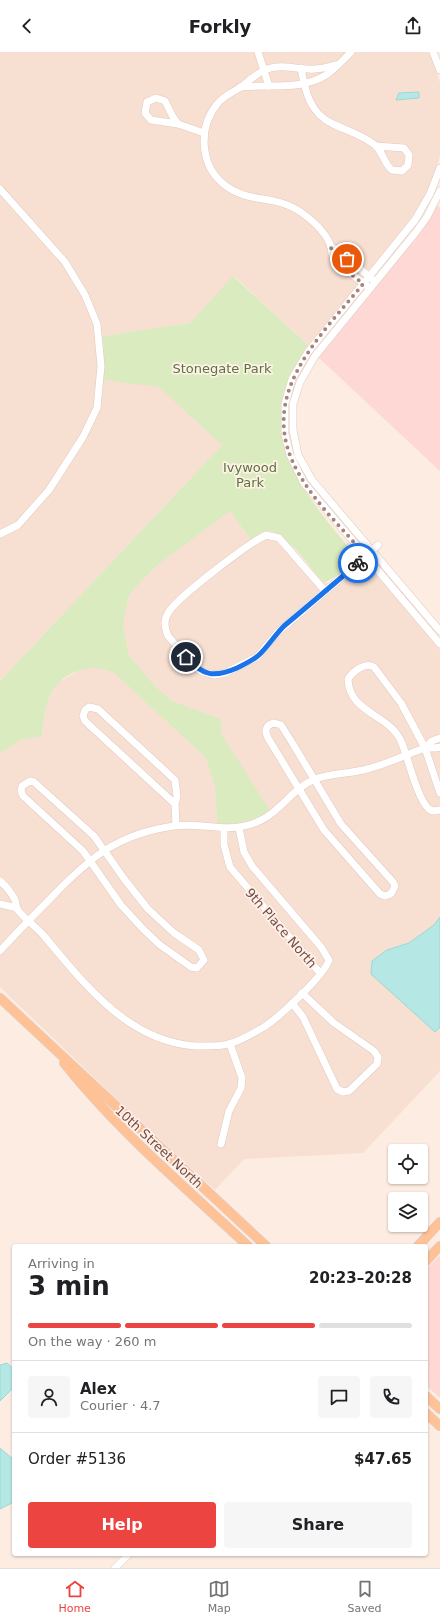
<!DOCTYPE html>
<html lang="en">
<head>
<meta charset="utf-8">
<style>
	body { margin:0; font-family:"DejaVu Sans",sans-serif; background:#f6f6f6; color:#202124; height:100vh; display:flex; flex-direction:column; font-size:15px; white-space:nowrap }
	* { box-sizing:border-box; margin:0 }
	p { font-size:13px; color:#757577 }
	.icon { flex:none; width:22px; height:22px; fill:none; stroke:currentColor; stroke-width:2; stroke-linecap:round; stroke-linejoin:round }
	.map { position:relative; flex:1; overflow:hidden }
	.details { position:absolute; left:12px; top:1192px; width:416px; height:312px; display:flex; flex-direction:column; background:#fff; border-radius:4px; box-shadow:0 1px 3px #0004 }
	.details>* { flex:none }
	.buttons { position:absolute; left:388px; top:1092px; display:grid; gap:8px }
	.buttons a { display:grid; place-items:center; width:40px; height:40px; border-radius:4px; background:#fff; box-shadow:0 1px 3px #0004; font-size:20px }
	.pin { position:absolute; display:grid; place-items:center; width:34px; height:34px; color:#fff; margin:-17px; border:2px solid #fff; border-radius:50%; box-shadow:0 1px 4px #0007 }
	.courier { position:absolute; display:grid; place-items:center; width:40px; height:40px; margin:-20px; border:3px solid #1a73e8; border-radius:50%; background:#fff; color:#222; box-shadow:0 1px 5px #0007 }
	.summary em { font-style:normal; font-weight:700 }
	.summary div { display:flex; flex-direction:column-reverse }
	.summary { display:flex; align-items:center; justify-content:space-between; height:68px; padding:0 16px }
	h1 { font-size:26px; font-weight:700; line-height:30px }
	.bar { display:grid; grid-template-columns:repeat(4,1fr); gap:6px 4px; align-content:center; height:48px; padding:0 16px }
	.bar i { height:5px; border-radius:3px; background:#e0e0e0 }
	.bar .selected { background:#ec4441 }
	.bar p { grid-column:span 4 }
	.line { display:flex; align-items:center; gap:10px; padding:0 16px; border-top:1px solid #e0e0e0 }
	.line div { flex:1 }
	.round { display:grid; place-items:center; flex:none; width:42px; height:42px; border-radius:4px; background:#f6f6f6 }
	.cta { display:flex; gap:8px; margin-top:auto; padding:8px 16px }
	.cta a { flex:1; height:46px; border-radius:4px; background:#ec4441; color:#fff; font-size:16px; font-weight:700; line-height:46px; text-align:center }
	.cta a+a { background:#f6f6f6; color:#202124 }
	header { display:flex; justify-content:space-between; align-items:center; height:52px; padding:0 16px; background:#fff; font-size:18px; font-weight:700 }
	.dock { display:flex; justify-content:space-around; align-items:center; height:56px; border-top:1px solid #e0e0e0; background:#fff; font-size:11px; color:#757577 }
	.dock a { display:grid; justify-items:center; gap:2px }
	.dock .selected { color:#ec4441 }
	.map>svg:first-child { display:block }
	.residential { fill:#f7dfd2 }
	.commercial { fill:#fed8d4 }
	.green { fill:#daebbf }
	.water { fill:#b5e7e4; stroke:#9bd9d6 }
	.lines { fill:none; stroke-linecap:round; stroke-linejoin:round }
	.minor-casing { stroke:#e3c9bf; stroke-width:8 }
	.major-casing { stroke:#d8cdcb; stroke-width:10 }
	.minor { stroke:#fff; stroke-width:7 }
	.major { stroke:#ffc296; stroke-width:9 }
	.done { stroke:#a5857d; stroke-width:4; stroke-dasharray:0 7.2 }
	.route { stroke:#1a73e8; stroke-width:5 }
	.labels { text-anchor:middle; dominant-baseline:central; stroke-width:3.5; stroke-linejoin:round; paint-order:stroke }
	.park-label { font-size:13px; fill:#58753c; stroke:#fff1e8 }
	.street-label { font-size:13px; fill:#754e47; stroke:#fff1e8 }
</style>
</head>
<body>
<header><svg class="icon" aria-label="back" viewBox="0 0 24 24"><path d="M15 5l-7 7 7 7"/></svg>Forkly<svg class="icon" aria-label="share" viewBox="0 0 24 24"><path d="M12 15V3M7 8l5-5 5 5M5 13v7h14v-7"/></svg></header>
<div class="map">
<svg width="440" height="1516" viewBox="0 0 440 1516">
	<rect width="100%" height="100%" fill="#fdece1"/>
	<g class="residential">
		<path d="M 0,0 L 430,0 L 440,31 L 440,103 L 432,130 L 419,156 L 309,294 L 234,224 L 190,271 L 103,284 L 104,328 L 159,334 L 222,393 L 0,629 Z"/>
		<path d="M 230,459 L 251,488 L 265,479 L 276,480 L 284,486 L 324,531 L 329,531 L 355,508 L 357,503 L 354,499 L 371,514 L 440,598 L 440,1019 L 363,1101 L 244,1107 L 215,1138 L 134,1064 L 0,935 L 0,701 L 21,688 L 42,684 L 46,654 L 51,642 L 58,631 L 79,618 L 92,615 L 105,616 L 114,621 L 206,706 L 215,735 L 217,772 L 269,759 L 221,681 L 221,667 L 172,649 L 155,634 L 129,603 L 123,573 L 129,543 L 156,514 Z"/>
	</g>
	<g class="commercial">
		<path d="M 437,153 L 440,156 L 440,419 L 318,305 Z"/>
		<path d="M 440,1203 L 440,1346 L 426,1333 L 426,1218 Z"/>
	</g>
	<path class="green" d="M 233,224 L 309,294 C 304,302 297,310 292,319 C 258,392 312,452 357,505 L 340,522 L 324,531 C 314,520 285,480 271,479 C 263,479 258,483 251,488 L 230,459 L 156,514 L 129,543 L 123,573 L 129,603 L 155,634 L 172,649 L 221,667 L 221,681 L 270,759 C 253,770 236,773 217,772 L 215,735 L 206,706 L 114,621 C 91,610 63,619 51,642 C 44,655 44,670 42,684 L 21,688 L 0,701 L 0,629 L 222,393 L 159,335 L 104,328 L 103,284 L 190,271 Z"/>
	<g class="water">
		<path d="M 419,40 L 419,46 L 396,48 L 399,41 Z"/>
		<path d="M 440,865 L 440,975 L 435,980 L 371,922 L 372,909 L 387,898 L 409,891 L 434,873 Z"/>
		<path d="M 7,1311 L 14,1317 L 14,1335 L 0,1349 L 0,1313 Z"/>
		<path d="M 0,1396 L 14,1408 L 14,1450 L 0,1457 Z"/>
	</g>
	<g class="lines">
		<g class="minor-casing">
			<g id="minor">
				<path d="M 258,0 L 269,34"/>
				<path d="M 433,0 L 440,18"/>
				<path d="M 336,13 C 327,15 318,18 309,17 C 294,17 282,12 267,17 C 257,21 251,27 242,34 C 234,40 225,43 218,51 C 197,76 200,115 226,134 C 250,152 276,142 302,161 C 313,169 327,182 331,195 C 332,199 331,201 333,204 C 342,216 355,225 367,234"/>
				<path d="M 301,16 C 305,39 310,62 333,72 C 348,79 362,83 375,93 C 383,100 384,112 392,118 L 402,119 L 408,113 L 409,103 L 404,96 L 376,94"/>
				<path d="M 241,35 C 269,32 300,39 326,23 C 335,17 343,8 351,0"/>
				<path d="M 178,72 L 173,65 L 165,49 L 156,46 L 147,50 L 145,61 L 151,68 L 178,72 L 204,81"/>
				<path d="M 440,116 L 430,142 L 415,168 L 308,300 L 292,327 L 285,352 L 285,382 L 290,403 L 304,431 L 440,592"/>
				<path d="M 0,137 L 65,210 L 85,243 L 97,272 L 101,314 L 97,356 L 83,385 L 49,438 L 18,473 L 0,482"/>
				<path d="M 440,139 L 427,165 L 416,180 L 315,304 L 300,330 L 293,352 L 293,378 L 298,403 L 312,428 L 440,579"/>
				<path d="M 331,195 L 337,197 L 372,227"/>
				<path d="M 325,539 L 279,486 L 266,483 C 249,491 176,546 168,561 C 163,569 165,576 168,584 L 196,616 L 203,620 L 215,623 L 225,621 L 257,605 L 278,580 L 366,504 L 378,493"/>
				<path d="M 274,671 L 281,673 L 293,692 L 341,772 L 393,830 L 395,834 L 391,842 L 385,844 L 380,842 L 324,778 L 268,686 C 264,678 266,673 274,671 Z"/>
				<path d="M 425,696 L 432,689 L 440,686"/>
				<path d="M 30,729 L 34,730 L 94,784 L 125,828 L 148,857 L 174,881 L 199,898 L 204,908 L 197,916 L 191,915 L 160,893 L 144,878 L 121,853 L 83,799 L 23,744 L 21,739 L 22,734 Z"/>
				<path d="M 440,741 L 425,696 L 416,679 L 401,651 L 374,615 C 365,610 353,619 348,627 C 349,661 389,662 401,689 C 408,705 417,747 429,757 C 432,760 436,759 440,758"/>
				<path d="M 175,752 L 85,669 L 83,664 L 85,658 L 89,655 L 98,657 L 175,728 L 177,745 L 175,752 L 176,773"/>
				<path d="M 224,777 L 224,793 L 230,815 L 320,921"/>
				<path d="M 0,829 C 6,834 11,840 15,848 C 16,851 16,854 17,857 C 24,867 37,875 45,885 C 85,933 128,989 195,994 C 206,994 218,995 228,992 C 240,990 253,981 264,975 C 279,965 324,924 329,908 L 321,895 L 252,814 L 244,800 L 239,776"/>
				<path d="M 0,852 L 17,856"/>
				<path d="M 0,899 C 16,881 33,864 50,847 C 89,806 117,782 174,774 C 201,770 225,781 252,772 C 278,764 291,737 315,727 C 331,721 347,722 363,718 C 383,714 402,704 422,697 C 428,695 434,697 440,695"/>
				<path d="M 292,951 L 303,965 L 337,1037 L 343,1040 L 349,1039 L 377,1012 L 378,1005 L 374,999 L 334,971 L 302,941"/>
				<path d="M 221,1092 L 229,1059 L 241,1036 L 242,1026 L 230,992"/>
				<path d="M 115,1516 L 129,1502"/>
			</g>
		</g>
		<g class="major-casing">
			<g id="major">
				<path d="M 0,946 C 89,1028 177,1112 266,1194"/>
				<path d="M 64,1011 C 118,1079 185,1135 248,1194"/>
				<path d="M 418,1194 L 440,1170"/>
				<path d="M 426,1209 L 440,1194"/>
				<path d="M 426,1344 L 440,1357"/>
				<path d="M 426,1361 L 440,1374"/>
			</g>
		</g>
		<use href="#minor" class="minor"/>
		<use href="#major" class="major"/>
	</g>
	<g class="lines">
		<path class="done" d="M 347,207 L 337,197 L 331,195 C 332,211 352,222 363,232 C 318,287 254,345 299,422 C 316,452 344,478 366,504 L 358,511"/>
		<path class="route" d="M 186,605 C 203,624 214,626 237,616 C 245,612 254,608 260,602 C 269,593 275,583 284,574 C 309,553 334,532 358,511"/>
	</g>
	<g class="labels">
		<g class="park-label">
			<text x="222" y="316">Stonegate Park</text>
			<text x="250" y="415">Ivywood<tspan x="250" dy="15">Park</tspan></text>
		</g>
		<g class="street-label">
			<text transform="translate(281 876) rotate(49)">9th Place North</text>
			<text transform="translate(159 1095) rotate(43)">10th Street North</text>
		</g>
	</g>
</svg>
<div class="buttons">
<a><svg class="icon" aria-label="locate" viewBox="0 0 24 24"><circle cx="12" cy="12" r="6"/><path d="M12 2v4M12 18v4M2 12h4M18 12h4"/></svg></a>
<a><svg class="icon" aria-label="layers" viewBox="0 0 24 24"><path d="M12 4l9 5-9 5-9-5zM3 14l9 5 9-5"/></svg></a>
</div>
<div class="pin" style="left:347px;top:207px;background:#ea580c"><svg class="icon" aria-label="bag" viewBox="0 0 24 24"><path d="M5 8h14l-1 12H6zM9 8a3 3 0 0 1 6 0"/></svg></div>
<div class="pin" style="left:186px;top:605px;background:#1f2937"><svg class="icon" aria-label="home" viewBox="0 0 24 24"><path d="M3 11l9-7 9 7M6 9v11h12V9"/></svg></div>
<div class="courier" style="left:358px;top:511px"><svg class="icon" aria-label="bike" viewBox="0 0 24 24"><circle cx="6" cy="16" r="4"/><circle cx="18" cy="16" r="4"/><path d="M6 16l4-8h5l3 8M10 8l3 8H6M13 5h3"/></svg></div>
<section class="details">
<div class="summary"><div><h1>3 min</h1><p>Arriving in</p></div><em>20:23–20:28</em></div>
<div class="bar"><i class="selected"></i><i class="selected"></i><i class="selected"></i><i></i><p>On the way · 260 m</p></div>
<div class="line" style="height:72px"><a class="round"><svg class="icon" aria-label="person" viewBox="0 0 24 24"><circle cx="12" cy="8" r="4"/><path d="M4 21q1-7 8-7t8 7"/></svg></a><div><b>Alex</b><p>Courier · 4.7</p></div><a class="round"><svg class="icon" aria-label="chat" viewBox="0 0 24 24"><path d="M4 5h16v11H9l-5 4z"/></svg></a><a class="round"><svg class="icon" aria-label="phone" viewBox="0 0 24 24"><path d="M5 4h4l2 5-3 2q2 4 5 5l2-3 5 2v4C11 20 4 13 5 4z"/></svg></a></div>
<div class="line" style="height:52px"><div>Order #5136</div><b>$47.65</b></div>
<div class="cta"><a>Help</a><a>Share</a></div>
</section>
</div>
<nav class="dock">
<a class="selected"><svg class="icon" aria-label="home" viewBox="0 0 24 24"><path d="M3 11l9-7 9 7M6 9v11h12V9"/></svg>Home</a>
<a><svg class="icon" aria-label="map" viewBox="0 0 24 24"><path d="M3 6l6-2 6 2 6-2v14l-6 2-6-2-6 2zM9 4v14M15 6v14"/></svg>Map</a>
<a><svg class="icon" aria-label="saved" viewBox="0 0 24 24"><path d="M7 4h10v16l-5-4-5 4z"/></svg>Saved</a>
</nav>
</body>
</html>
